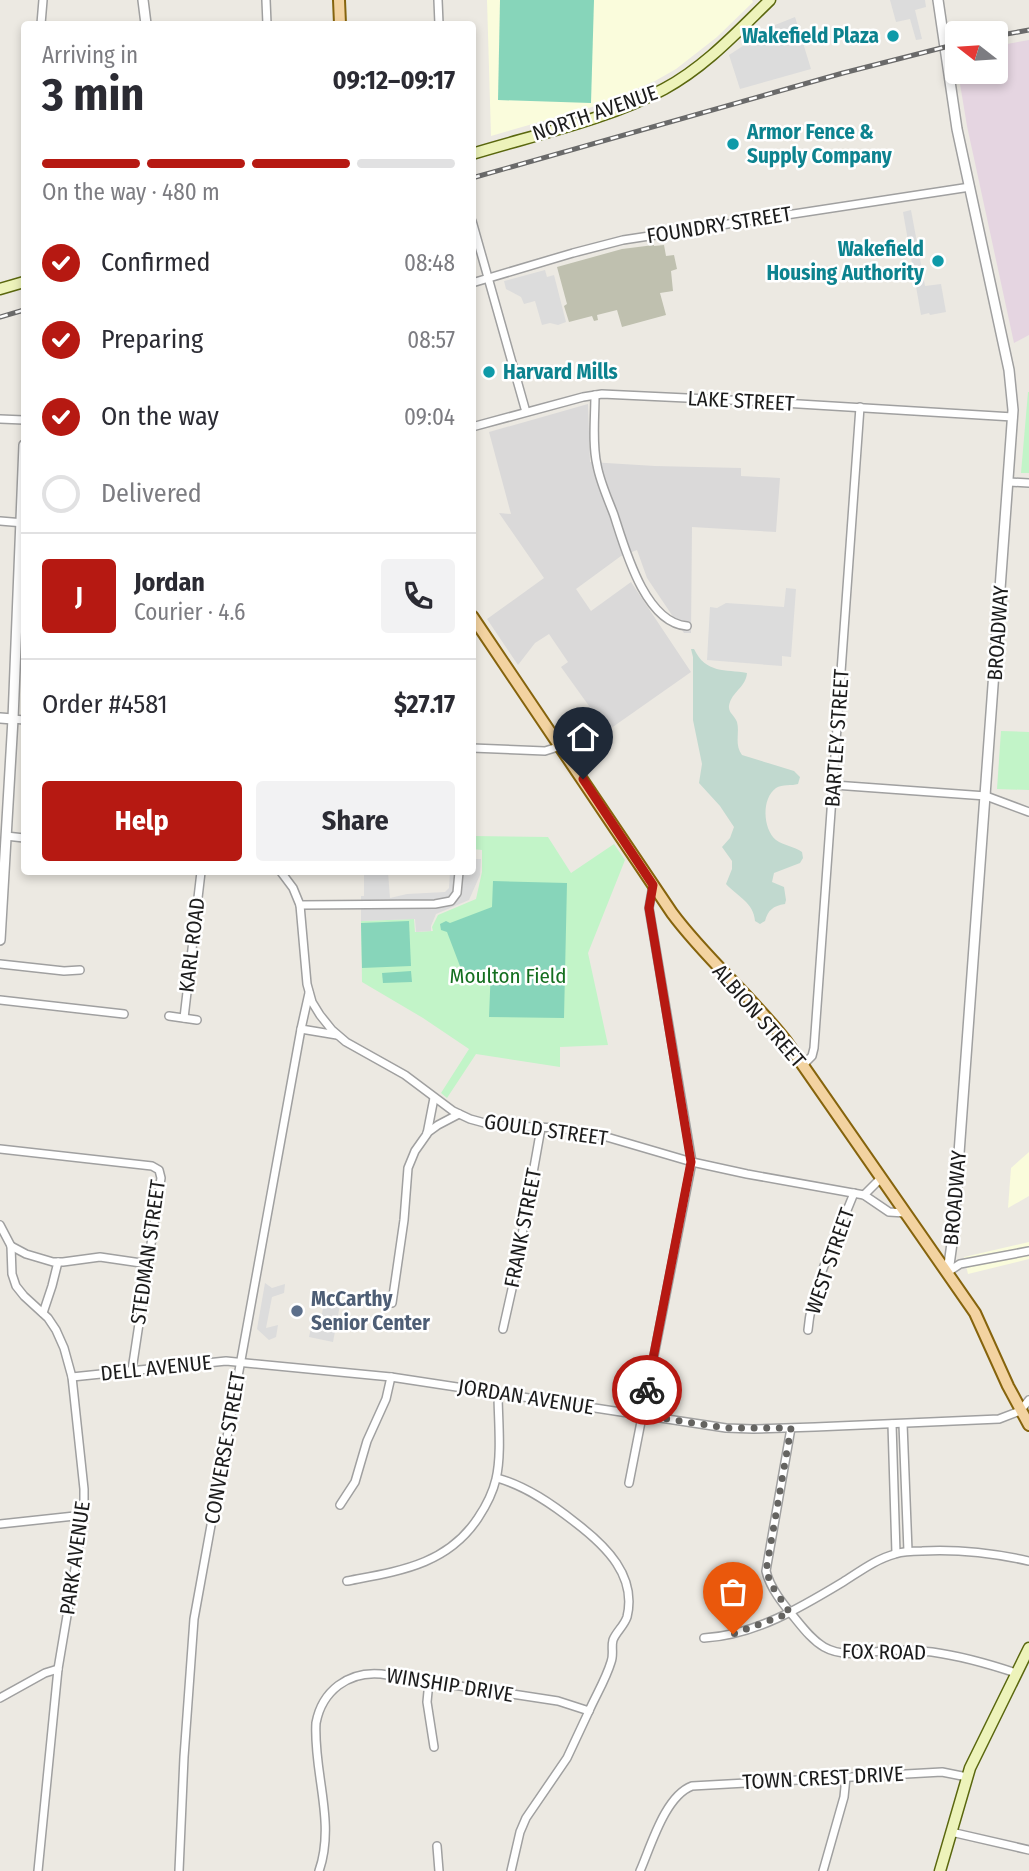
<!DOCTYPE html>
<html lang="en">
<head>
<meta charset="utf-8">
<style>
	body { margin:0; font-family:"Fira Sans Condensed",sans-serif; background:#f2f2f3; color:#2b2b33; height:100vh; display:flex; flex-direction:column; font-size:26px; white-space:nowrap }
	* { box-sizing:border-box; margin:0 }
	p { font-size:23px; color:#7c7c81 }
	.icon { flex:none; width:38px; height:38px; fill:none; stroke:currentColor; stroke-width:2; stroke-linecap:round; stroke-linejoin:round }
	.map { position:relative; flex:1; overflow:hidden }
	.drawer { position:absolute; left:21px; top:21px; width:455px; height:854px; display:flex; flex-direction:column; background:#fff; border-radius:7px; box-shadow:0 4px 10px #0003 }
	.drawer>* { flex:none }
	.needle { width:46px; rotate:287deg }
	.buttons { position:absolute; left:945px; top:21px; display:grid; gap:14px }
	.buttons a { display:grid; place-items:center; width:63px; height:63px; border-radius:7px; background:#fff; box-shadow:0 4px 10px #0003; font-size:35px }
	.pin { position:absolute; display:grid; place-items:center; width:60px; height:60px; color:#fff; margin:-72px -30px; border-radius:50% 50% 50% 0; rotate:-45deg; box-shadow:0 0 7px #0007 }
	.pin .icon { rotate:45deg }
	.courier { position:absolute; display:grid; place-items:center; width:70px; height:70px; margin:-35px; border:5px solid #b61912; border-radius:50%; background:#fff; color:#222; box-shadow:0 2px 9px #0007 }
	.headline em { font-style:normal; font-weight:700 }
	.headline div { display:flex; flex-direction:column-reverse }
	.headline { display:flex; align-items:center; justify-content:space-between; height:119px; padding:0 21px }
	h1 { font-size:46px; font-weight:700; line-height:52px }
	.bar { display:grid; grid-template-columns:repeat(4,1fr); gap:10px 7px; align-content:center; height:84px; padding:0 21px }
	.bar i { height:9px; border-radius:5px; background:#e1e1e2 }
	.bar .current { background:#b61912 }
	.bar p { grid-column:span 4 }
	.line { display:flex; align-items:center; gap:18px; padding:0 21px; border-top:2px solid #e1e1e2 }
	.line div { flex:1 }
	.round { display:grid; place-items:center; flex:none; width:74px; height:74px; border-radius:7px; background:#f2f2f3 }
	ol { padding:0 21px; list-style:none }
	li { display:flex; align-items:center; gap:21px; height:77px }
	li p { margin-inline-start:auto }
	li .icon { padding:7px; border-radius:50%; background:#b61912; color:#fff; stroke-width:4 }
	li:last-child { color:#7c7c81 }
	li i { width:38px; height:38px; border:4px solid #e1e1e2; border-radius:50% }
	.action { display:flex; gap:14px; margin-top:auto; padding:14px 21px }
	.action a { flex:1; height:80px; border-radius:7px; background:#b61912; color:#fff; font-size:28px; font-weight:700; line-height:80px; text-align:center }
	.action a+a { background:#f2f2f3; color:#2b2b33 }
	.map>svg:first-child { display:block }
	.residential { fill:#dad9d9 }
	.industrial { fill:#e5d5e1 }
	.education { fill:#fafcdc }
	.construction { fill:#bfc0af }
	.wetland { fill:#c1d9cf }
	.park { fill:#c2f4c8 }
	.pitch { fill:#87d5ba }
	.parking { fill:#dcdcdc }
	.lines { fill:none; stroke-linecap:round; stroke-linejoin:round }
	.minor-casing { stroke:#a0a0a0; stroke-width:10 }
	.tertiary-casing { stroke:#a0a0a0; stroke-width:12 }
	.secondary-casing { stroke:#5a670e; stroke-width:13 }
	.primary-casing { stroke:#86640d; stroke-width:14 }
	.minor { stroke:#fff; stroke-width:7 }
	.tertiary { stroke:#fff; stroke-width:9 }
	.secondary { stroke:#edf3ba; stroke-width:10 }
	.primary { stroke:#f3d3a1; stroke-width:10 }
	.rail-casing { stroke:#6a6a6a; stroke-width:5 }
	.rail { stroke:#fff; stroke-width:2.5; stroke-dasharray:8; stroke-linecap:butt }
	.done { stroke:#656461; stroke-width:7; stroke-dasharray:0 12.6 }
	.route { stroke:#b61912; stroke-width:9 }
	.culture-dot { fill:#0f9aa8; stroke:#fff; stroke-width:2.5 }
	.service-dot { fill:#5c6f8a; stroke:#fff; stroke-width:2.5 }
	.labels { text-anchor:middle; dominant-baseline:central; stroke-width:5; stroke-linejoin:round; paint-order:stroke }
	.culture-label { font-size:21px; font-weight:bold; fill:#0d838f; stroke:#fff; text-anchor:end }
	.street-label { font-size:21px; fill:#1c1c1c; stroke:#fff }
	.park-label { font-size:21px; fill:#156f20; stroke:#fff }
	.service-label { font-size:21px; font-weight:bold; fill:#4e5e75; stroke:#fff; text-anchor:start }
</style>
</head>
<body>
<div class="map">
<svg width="1029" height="1871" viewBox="0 0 1029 1871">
	<rect width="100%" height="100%" fill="#ece9e2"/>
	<path class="residential" d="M 588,404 L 590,462 L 655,466 L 741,468 L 741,476 L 780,478 L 776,532 L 692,527 L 691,633 L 684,633 L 647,578 L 637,550 L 621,556 L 576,589 L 591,611 L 631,582 L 691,672 L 607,731 L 561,667 L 568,662 L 549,634 L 535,643 L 518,665 L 487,619 L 544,578 L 499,513 L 511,514 L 489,432 Z"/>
	<path class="industrial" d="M 1029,40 L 1029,335 L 1014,343 L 967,126 L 958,72 L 996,72 L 996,46 Z"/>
	<g class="education">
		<path d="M 487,0 L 752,0 L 753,2 L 717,37 L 676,69 L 655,81 L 599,105 L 491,136 Z"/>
		<path d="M 1029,1152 L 1029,1196 L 1008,1208 L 1011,1168 Z"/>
		<path d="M 1029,1242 L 1029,1259 L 968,1274 L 964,1257 Z"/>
	</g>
	<path class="construction" d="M 654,245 L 654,246 L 664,245 L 666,256 L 674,255 L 677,269 L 671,271 L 673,291 L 660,293 L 666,315 L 622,327 L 617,310 L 597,315 L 598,320 L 594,321 L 592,316 L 569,322 L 564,306 L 567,304 L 557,267 L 622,249 Z"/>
	<path class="wetland" d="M 691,649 L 694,649 C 706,674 725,669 747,673 C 746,686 734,691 730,702 C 726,712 734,714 737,722 C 740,733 734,744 742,755 L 794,771 L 800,777 L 798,784 C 792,786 782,784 776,788 C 761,799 763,829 776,840 C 784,846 794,846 802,852 L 803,858 L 800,863 L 774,873 L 772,882 L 784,887 L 786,900 L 785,904 C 773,906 768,910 765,921 L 760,924 L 755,921 C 754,903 737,896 726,884 L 732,869 L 732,861 L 722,847 L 730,838 L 734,827 L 720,806 L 699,783 L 702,764 L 693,720 L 693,657 Z"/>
	<g class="park">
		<path d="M 1028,392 L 1029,392 L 1029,473 L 1021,473 Z"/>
		<path d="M 1001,731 L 1029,732 L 1029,790 L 997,789 Z"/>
		<path d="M 473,836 L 548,837 L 571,873 L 614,844 L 625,860 L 588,953 L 608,1045 L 560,1047 L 560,1067 L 476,1054 L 447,1098 L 441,1093 L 469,1049 L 423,1018 L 362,982 L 361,921 L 414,919 L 415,932 L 433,931 L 432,927 L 438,915 L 476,899 L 482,872 L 482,850 L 473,849 Z"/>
	</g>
	<g class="pitch">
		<path d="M 500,0 L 594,0 L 591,103 L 498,100 Z"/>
		<path d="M 493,881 L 567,883 L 564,1018 L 489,1017 L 491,967 L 479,972 L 463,974 L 447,932 L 441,930 L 440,924 L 446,921 L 450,923 L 492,907 Z"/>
		<path d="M 409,921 L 411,966 L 362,968 L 361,923 Z"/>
		<path d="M 411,971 L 412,982 L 383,983 L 382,973 Z"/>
	</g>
	<g class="parking">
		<path d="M 890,0 L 925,0 L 926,7 L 915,10 L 922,39 L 916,40 L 910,19 L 896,22 Z"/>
		<path d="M 795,17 L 811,69 L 740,89 L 729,55 L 775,25 Z"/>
		<path d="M 911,210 L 925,286 L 941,284 L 946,312 L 930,315 L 929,313 L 921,315 L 903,212 Z"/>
		<path d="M 545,270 L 547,277 L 554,275 L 566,322 L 558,325 L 550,323 L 542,325 L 535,301 L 524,304 L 521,297 L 506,289 L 504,281 Z"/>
		<path d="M 786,588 L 796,589 L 791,657 L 782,656 L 782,666 L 707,660 L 710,607 L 717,608 L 726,603 L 784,607 Z"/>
		<path d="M 473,859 L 481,859 L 480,875 L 469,900 L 436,914 L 431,926 L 431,931 L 416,932 L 415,919 L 361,921 L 361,896 L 364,896 L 364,872 L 388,872 L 390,898 L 407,894 L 445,892 L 449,888 L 450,872 L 472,872 Z"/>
		<path d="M 265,1283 L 272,1288 L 285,1284 L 284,1293 L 272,1297 L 266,1328 L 278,1325 L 276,1337 L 269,1340 L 257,1329 Z"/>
		<path d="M 324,1302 L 340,1305 L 333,1342 L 309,1337 L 314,1313 L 322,1314 Z"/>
	</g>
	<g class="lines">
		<g class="minor-casing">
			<g id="minor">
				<path d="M 266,0 L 267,24"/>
				<path d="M 438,0 L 439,24"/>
				<path d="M 41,24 L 43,0"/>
				<path d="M 472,221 L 526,412"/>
				<path d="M 472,283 L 573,253 L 623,240 L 970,187"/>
				<path d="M 595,395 C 595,417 592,444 597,465 C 600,482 608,499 614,515 C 625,549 645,623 687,626"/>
				<path d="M 0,419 L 24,420"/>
				<path d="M 472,427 L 583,397 L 602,394 L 750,401 L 1013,417"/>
				<path d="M 1009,482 L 1029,483"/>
				<path d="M 0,521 L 24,523"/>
				<path d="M 13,719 L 24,720"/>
				<path d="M 472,748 L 545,751 L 561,746"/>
				<path d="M 834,785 L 986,796 L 1029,812"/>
				<path d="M 6,836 L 24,838"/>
				<path d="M 281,872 L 293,888 L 300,905 L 307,984 L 312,1002 L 320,1015 L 332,1030 L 346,1042 L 405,1075 L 453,1111 L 470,1119 L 492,1125 L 558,1128 L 593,1133 L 692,1162 L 747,1174 L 864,1195 L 889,1212 L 905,1213"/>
				<path d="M 300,905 L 435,904 L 451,901 L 457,893 L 459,872"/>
				<path d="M 0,964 L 64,971 L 80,970"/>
				<path d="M 0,1000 L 124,1014"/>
				<path d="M 169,1016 L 197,1020"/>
				<path d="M 184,1018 L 201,872"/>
				<path d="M 301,1029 L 337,1035"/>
				<path d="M 803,1065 L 812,1056 L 814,1048 L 860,407"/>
				<path d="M 427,1133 L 438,1125 L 459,1114"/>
				<path d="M 0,1149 L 152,1166 L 159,1170 L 161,1178 L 132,1370"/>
				<path d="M 864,1195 L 881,1178"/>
				<path d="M 0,1225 L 11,1246 L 12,1274 L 16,1286 L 24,1296 L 48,1318 L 56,1330 L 64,1348 L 72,1377 L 84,1489 L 84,1515 L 58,1669 L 38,1871"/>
				<path d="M 11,1246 L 26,1254 L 53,1262 L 63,1262 L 100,1257 L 148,1264"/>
				<path d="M 948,1272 L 960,1264 L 1029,1251"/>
				<path d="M 392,1303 L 404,1220 L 408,1168 L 415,1151 L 427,1134 L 434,1098"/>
				<path d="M 43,1313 L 52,1286 L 58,1262"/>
				<path d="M 503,1329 L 514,1280 L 541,1128"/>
				<path d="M 808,1330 C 812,1283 837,1237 854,1193"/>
				<path d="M 72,1377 L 226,1361 L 391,1377 L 726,1428 L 753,1429 L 815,1427 L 999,1419 L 1020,1411 L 1029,1400"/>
				<path d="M 892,1424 L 896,1553"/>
				<path d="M 903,1424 L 908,1551"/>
				<path d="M 791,1428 L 766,1571 C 770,1588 783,1604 794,1617 C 803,1628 812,1640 824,1647 C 845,1659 872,1651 894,1650 C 907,1650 919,1651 932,1652 C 961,1656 989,1664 1016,1673"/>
				<path d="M 629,1483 L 692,1162 L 649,908 L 653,885"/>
				<path d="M 340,1505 L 355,1482 L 367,1441 L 386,1399 L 391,1377"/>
				<path d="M 0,1524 L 84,1515"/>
				<path d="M 347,1581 C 399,1571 447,1565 478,1518 C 486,1506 493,1492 496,1479 C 502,1454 498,1418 498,1393"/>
				<path d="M 704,1638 C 755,1635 800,1608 843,1582 C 859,1572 876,1559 895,1554 C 904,1551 913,1551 922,1551 C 958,1549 993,1553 1029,1561"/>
				<path d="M 429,1681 L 427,1702 L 434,1747"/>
				<path d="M 0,1698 L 45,1673 L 58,1669"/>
				<path d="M 951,1832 L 1029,1850"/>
				<path d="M 437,1846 L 439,1871"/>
				<path d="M 179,1871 L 184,1757 L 194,1619 L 301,1029 L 309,993"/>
				<path d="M 319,1871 C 336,1822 313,1772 316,1723 C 322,1691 348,1671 381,1674 L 558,1701 L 589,1711 C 596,1695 606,1679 611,1662 C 614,1655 611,1647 613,1640 C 616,1632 624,1626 627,1617 C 637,1576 606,1546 576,1523 C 552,1504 526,1486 497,1478"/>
				<path d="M 511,1871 L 520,1832 L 526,1818 L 567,1758 L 589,1711"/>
				<path d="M 640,1871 C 651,1846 665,1796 692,1786 L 942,1772 L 967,1777"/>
				<path d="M 823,1871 L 844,1797 L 846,1777"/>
			</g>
		</g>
		<g class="tertiary-casing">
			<g id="tertiary">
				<path d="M 143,0 L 146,24"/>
				<path d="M 938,0 L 957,129 L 1009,370 L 1013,410 L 953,1236 L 948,1272"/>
				<path d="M 0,718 L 13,719"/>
				<path d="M 0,940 L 13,719 L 24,445"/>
			</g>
		</g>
		<g class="secondary-casing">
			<g id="secondary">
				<path d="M 472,154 C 534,135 609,119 664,89 C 705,67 737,32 770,0"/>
				<path d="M 0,289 L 24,282"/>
				<path d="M 940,1871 L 970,1768 L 1029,1648"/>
			</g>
		</g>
		<g class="primary-casing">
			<g id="primary">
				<path d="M 339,0 L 340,24"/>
				<path d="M 472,616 L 672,913 C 706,959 751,996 786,1041 L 975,1313 L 1008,1386 L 1029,1425"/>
			</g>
		</g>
		<use href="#minor" class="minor"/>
		<use href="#tertiary" class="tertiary"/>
		<use href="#secondary" class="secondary"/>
		<use href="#primary" class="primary"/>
		<g class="rail-casing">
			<g id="rail">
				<path d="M 996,36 L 1029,30"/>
				<path d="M 472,178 L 843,73 L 957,44"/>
				<path d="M 0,317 L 24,310"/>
			</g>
		</g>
		<use href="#rail" class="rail"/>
	</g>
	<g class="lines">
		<path class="done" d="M 647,1390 L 642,1415 L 726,1428 L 791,1428 L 766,1571 L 772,1586 L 790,1613 L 733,1634"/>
		<path class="route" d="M 583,779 L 653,885 L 649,908 L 691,1162 L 647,1390"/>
	</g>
	<g class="culture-dot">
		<circle cx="893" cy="36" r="7"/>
		<circle cx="733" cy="144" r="7"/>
		<circle cx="938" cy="261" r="7"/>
		<circle cx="489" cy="372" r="7"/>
	</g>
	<circle class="service-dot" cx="297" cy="1311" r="7"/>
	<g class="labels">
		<g class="culture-label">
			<text x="879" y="36">Wakefield Plaza</text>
			<text x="747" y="132" text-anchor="start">Armor Fence &amp;<tspan x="747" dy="24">Supply Company</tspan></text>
			<text x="924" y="249">Wakefield<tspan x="924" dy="24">Housing Authority</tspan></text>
			<text x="503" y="372" text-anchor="start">Harvard Mills</text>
		</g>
		<g class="street-label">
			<text transform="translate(595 113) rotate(-19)">NORTH AVENUE</text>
			<text transform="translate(719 225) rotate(-9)">FOUNDRY STREET</text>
			<text transform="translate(741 401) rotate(3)">LAKE STREET</text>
			<text transform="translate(998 633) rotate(-86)">BROADWAY</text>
			<text transform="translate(837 738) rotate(-86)">BARTLEY STREET</text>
			<text transform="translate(192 945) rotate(-83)">KARL ROAD</text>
			<text transform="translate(759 1016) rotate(49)">ALBION STREET</text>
			<text transform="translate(546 1130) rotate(8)">GOULD STREET</text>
			<text transform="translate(955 1198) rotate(-85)">BROADWAY</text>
			<text transform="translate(523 1228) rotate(-79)">FRANK STREET</text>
			<text transform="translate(148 1252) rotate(-82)">STEDMAN STREET</text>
			<text transform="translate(830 1261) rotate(-71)">WEST STREET</text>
			<text transform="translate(156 1368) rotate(-6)">DELL AVENUE</text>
			<text transform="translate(526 1397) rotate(9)">JORDAN AVENUE</text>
			<text transform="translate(225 1448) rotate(-80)">CONVERSE STREET</text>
			<text transform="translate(75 1558) rotate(-82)">PARK AVENUE</text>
			<text transform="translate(884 1652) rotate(1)">FOX ROAD</text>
			<text transform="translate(450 1685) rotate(9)">WINSHIP DRIVE</text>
			<text transform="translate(823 1778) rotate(-3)">TOWN CREST DRIVE</text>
		</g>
		<g class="park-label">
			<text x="508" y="976">Moulton Field</text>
		</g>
		<g class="service-label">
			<text x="311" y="1299">McCarthy<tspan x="311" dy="24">Senior Center</tspan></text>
		</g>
	</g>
</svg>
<div class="buttons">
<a><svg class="needle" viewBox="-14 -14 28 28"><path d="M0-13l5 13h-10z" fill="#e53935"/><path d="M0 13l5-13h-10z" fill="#7c7c81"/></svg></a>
</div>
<div class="pin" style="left:733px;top:1634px;background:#ea580c"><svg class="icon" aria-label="bag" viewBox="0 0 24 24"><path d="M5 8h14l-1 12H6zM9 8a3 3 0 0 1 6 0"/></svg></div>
<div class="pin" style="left:583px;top:779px;background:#1f2937"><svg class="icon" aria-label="home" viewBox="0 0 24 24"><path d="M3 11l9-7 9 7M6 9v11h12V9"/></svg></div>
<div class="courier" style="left:647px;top:1390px"><svg class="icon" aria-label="bike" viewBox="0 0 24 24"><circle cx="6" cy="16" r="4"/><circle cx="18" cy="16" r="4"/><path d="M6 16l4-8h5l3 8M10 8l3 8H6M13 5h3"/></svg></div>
<section class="drawer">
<div class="headline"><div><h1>3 min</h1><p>Arriving in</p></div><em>09:12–09:17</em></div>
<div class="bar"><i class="current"></i><i class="current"></i><i class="current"></i><i></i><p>On the way · 480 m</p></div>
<ol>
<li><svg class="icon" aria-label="check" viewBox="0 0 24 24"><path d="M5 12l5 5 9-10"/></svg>Confirmed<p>08:48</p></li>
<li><svg class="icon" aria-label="check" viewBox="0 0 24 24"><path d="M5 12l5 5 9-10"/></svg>Preparing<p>08:57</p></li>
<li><svg class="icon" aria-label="check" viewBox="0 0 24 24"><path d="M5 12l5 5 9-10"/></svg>On the way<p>09:04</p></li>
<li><i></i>Delivered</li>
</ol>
<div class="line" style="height:126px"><b class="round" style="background:#b61912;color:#fff">J</b><div><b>Jordan</b><p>Courier · 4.6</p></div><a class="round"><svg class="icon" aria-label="phone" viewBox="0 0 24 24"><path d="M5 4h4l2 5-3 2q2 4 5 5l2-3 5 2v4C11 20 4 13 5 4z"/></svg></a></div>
<div class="line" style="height:91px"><div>Order #4581</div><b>$27.17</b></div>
<div class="action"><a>Help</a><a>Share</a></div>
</section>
</div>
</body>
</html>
